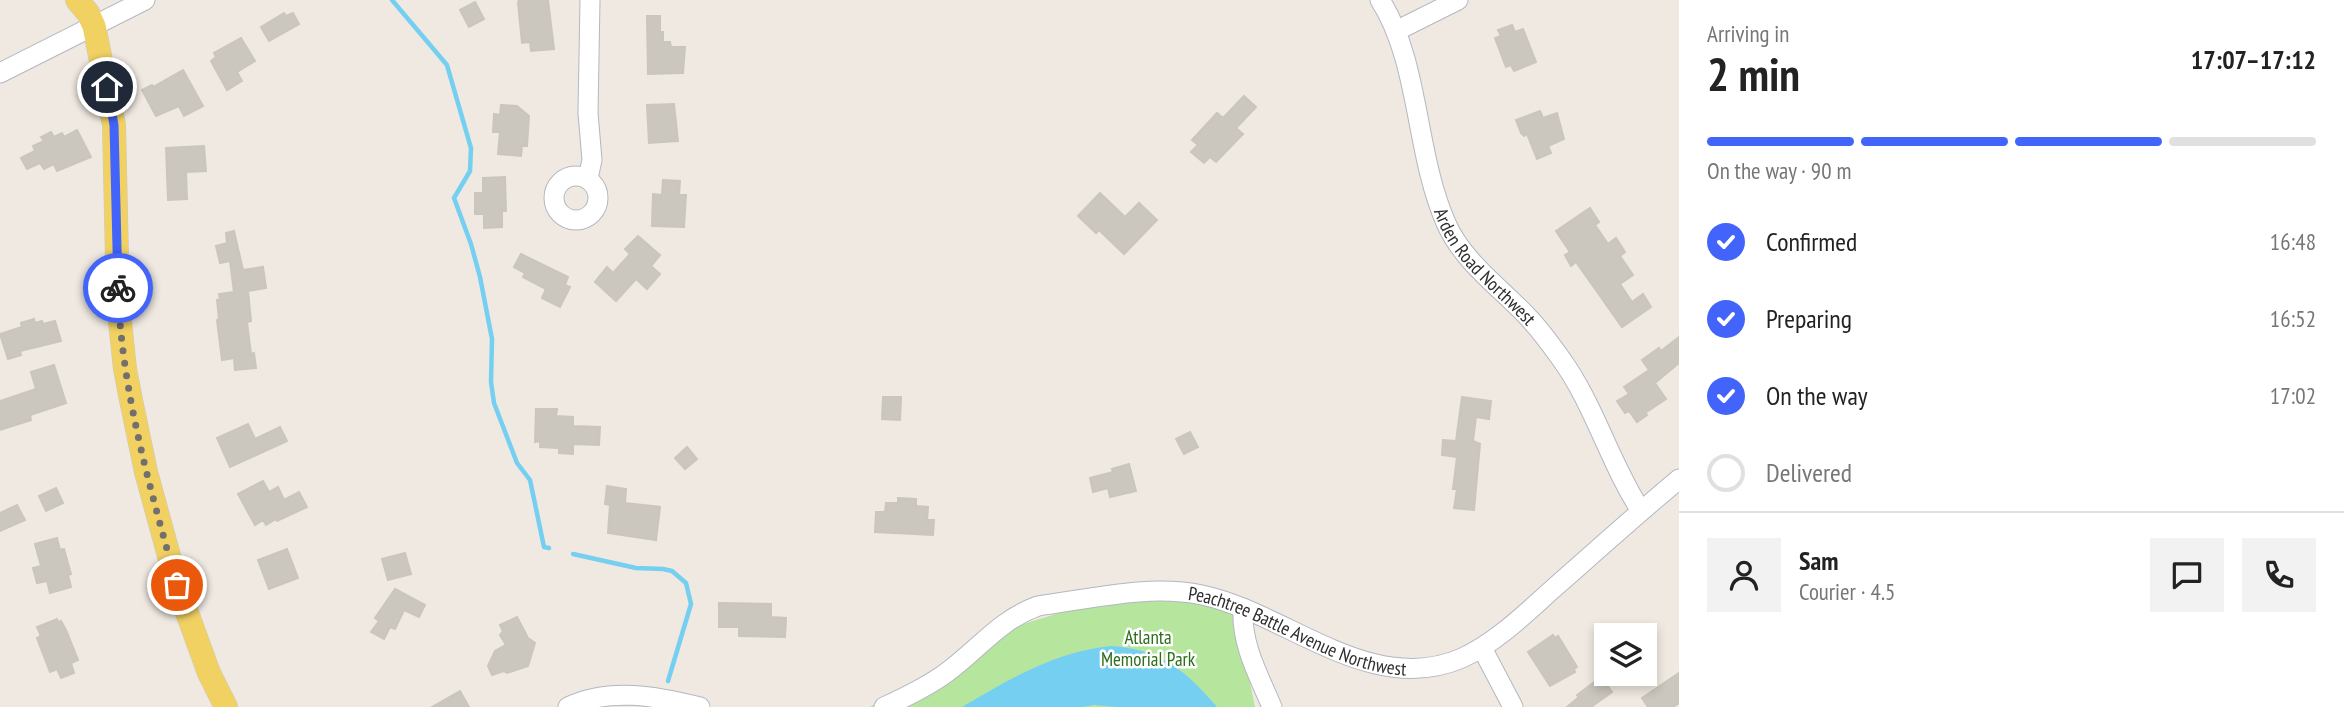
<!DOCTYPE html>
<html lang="en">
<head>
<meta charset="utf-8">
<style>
	body { margin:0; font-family:"PT Sans Narrow",sans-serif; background:#f2f2f2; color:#222; height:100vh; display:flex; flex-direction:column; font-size:26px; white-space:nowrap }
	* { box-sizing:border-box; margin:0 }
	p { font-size:23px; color:#767676 }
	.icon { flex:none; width:38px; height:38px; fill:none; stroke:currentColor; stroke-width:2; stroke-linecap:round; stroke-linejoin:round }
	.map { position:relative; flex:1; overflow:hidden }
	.side { display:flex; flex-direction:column; background:#fff; width:665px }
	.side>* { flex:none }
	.fabs { position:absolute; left:1594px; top:623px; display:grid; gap:14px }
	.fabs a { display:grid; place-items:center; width:63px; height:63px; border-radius:0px; background:#fff; box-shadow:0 4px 10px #0003; font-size:35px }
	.pin { position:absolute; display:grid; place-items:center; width:60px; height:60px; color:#fff; margin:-30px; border:4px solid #fff; border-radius:50%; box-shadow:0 2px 7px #0007 }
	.courier { position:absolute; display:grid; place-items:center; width:70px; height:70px; margin:-35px; border:5px solid #4264fb; border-radius:50%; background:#fff; color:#222; box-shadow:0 2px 9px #0007 }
	.overview em { font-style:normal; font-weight:800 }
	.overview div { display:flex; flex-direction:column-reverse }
	.overview { display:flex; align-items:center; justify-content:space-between; height:119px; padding:0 28px }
	h1 { font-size:46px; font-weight:800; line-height:52px }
	.bar { display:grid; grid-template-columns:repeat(4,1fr); gap:10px 7px; align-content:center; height:84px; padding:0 28px }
	.bar i { height:9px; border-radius:5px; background:#e0e0e0 }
	.bar .on { background:#4264fb }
	.bar p { grid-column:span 4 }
	.line { display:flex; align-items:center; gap:18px; padding:0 28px; border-top:2px solid #e0e0e0 }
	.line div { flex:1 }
	.round { display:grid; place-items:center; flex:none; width:74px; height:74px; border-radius:0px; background:#f2f2f2 }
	ol { padding:0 28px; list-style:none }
	li { display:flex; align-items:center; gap:21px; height:77px }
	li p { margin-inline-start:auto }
	li .icon { padding:7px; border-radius:50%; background:#4264fb; color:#fff; stroke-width:4 }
	li:last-child { color:#767676 }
	li i { width:38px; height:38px; border:4px solid #e0e0e0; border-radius:50% }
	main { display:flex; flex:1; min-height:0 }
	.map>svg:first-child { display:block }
	.green { fill:#b6e59e }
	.water { fill:#75cff0 }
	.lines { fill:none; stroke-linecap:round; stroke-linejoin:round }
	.stream { stroke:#75cff0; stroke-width:4.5 }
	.building { fill:#cbc7bf; stroke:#cbc5ba; stroke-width:2 }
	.minor-casing { stroke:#b4b7c1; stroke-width:21 }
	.major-casing { stroke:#c9c9c9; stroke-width:24 }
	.minor { stroke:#fff; stroke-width:19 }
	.major { stroke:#f2d163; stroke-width:23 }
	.done { stroke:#726f6d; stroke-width:7; stroke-dasharray:0 12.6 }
	.route { stroke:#4264fb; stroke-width:9 }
	.labels { text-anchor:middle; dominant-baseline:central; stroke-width:5; stroke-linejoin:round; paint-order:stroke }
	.street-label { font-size:19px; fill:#2e2e2e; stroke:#fff }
	.park-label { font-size:19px; fill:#2c6e1b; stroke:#fff }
</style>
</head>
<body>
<main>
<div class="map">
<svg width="1679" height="707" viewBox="0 0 1679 707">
	<rect width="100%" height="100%" fill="#efe9e1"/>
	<path class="green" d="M 1147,586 L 1236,614 L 1255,707 L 870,707 L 994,633 Z"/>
	<path class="water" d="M 1111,646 C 1159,649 1186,670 1217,707 L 1117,707 L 1094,705 L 1083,707 L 962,707 C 1010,679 1054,652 1111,646 Z"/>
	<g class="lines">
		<g class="stream">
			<path d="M 392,0 L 447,65 L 471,148 L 470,171 L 454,198 L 471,244 L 480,277 L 492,339 L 491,382 L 494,403 L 517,463 L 530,480 L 544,547 L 549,548"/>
			<path d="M 573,554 L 636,568 L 663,569 L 672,571 L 686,583 L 691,604 L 668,681"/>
		</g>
	</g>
	<g class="building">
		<path d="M 519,0 L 548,0 L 554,49 L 531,51 L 530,42 L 522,43 L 518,3 Z"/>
		<path d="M 475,2 L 484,19 L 469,27 L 460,10 Z"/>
		<path d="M 284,13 L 286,16 L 293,13 L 299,24 L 269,41 L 261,27 Z"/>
		<path d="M 647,16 L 660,16 L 660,32 L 663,32 L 663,42 L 670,42 L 671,47 L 685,47 L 683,73 L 648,74 Z"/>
		<path d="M 1512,25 L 1515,32 L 1523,29 L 1536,62 L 1514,71 L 1511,65 L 1506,67 L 1495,38 L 1501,36 L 1498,30 Z"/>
		<path d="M 241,38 L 255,61 L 237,72 L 242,81 L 227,90 L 211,61 L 216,57 L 214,53 Z"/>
		<path d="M 183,70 L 203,106 L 184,116 L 179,106 L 156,116 L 142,90 L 152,85 L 153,87 Z"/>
		<path d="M 1244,96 L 1256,107 L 1236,128 L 1243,134 L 1216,162 L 1210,157 L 1204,163 L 1191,152 L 1198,145 L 1192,140 L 1217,113 L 1223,118 Z"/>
		<path d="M 674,104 L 678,141 L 649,143 L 647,105 Z"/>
		<path d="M 501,105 L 517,106 L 529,116 L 527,146 L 522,146 L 521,156 L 498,154 L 500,132 L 493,132 L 494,114 L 500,115 Z"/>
		<path d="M 1540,111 L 1543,118 L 1557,113 L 1564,139 L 1548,146 L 1551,153 L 1537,159 L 1527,134 L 1524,136 L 1521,133 L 1516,120 Z"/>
		<path d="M 77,130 L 91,157 L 57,171 L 54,164 L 44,169 L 40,163 L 27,169 L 21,158 L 35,151 L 33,146 L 44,141 L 41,137 L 51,132 L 54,137 L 62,133 L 64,137 Z"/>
		<path d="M 204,146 L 206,171 L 186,172 L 187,199 L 168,200 L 166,148 Z"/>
		<path d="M 505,177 L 506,211 L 502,211 L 502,227 L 484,228 L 484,214 L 475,214 L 475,193 L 483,193 L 483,178 Z"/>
		<path d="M 663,180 L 680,181 L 679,195 L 686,195 L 684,227 L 652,226 L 653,194 L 662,195 Z"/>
		<path d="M 1100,193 L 1125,217 L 1139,203 L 1157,220 L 1124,254 L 1099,230 L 1096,233 L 1078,216 Z"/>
		<path d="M 1590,208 L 1599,222 L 1595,225 L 1608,244 L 1616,238 L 1625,252 L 1620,256 L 1633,275 L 1620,284 L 1632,302 L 1643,294 L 1651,307 L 1622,327 L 1576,262 L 1571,266 L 1565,255 L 1570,252 L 1556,231 Z"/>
		<path d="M 234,231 L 243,270 L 263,267 L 266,288 L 248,291 L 251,321 L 247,322 L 251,354 L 254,353 L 256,368 L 235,370 L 234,358 L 222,360 L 217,320 L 219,319 L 217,300 L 220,300 L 219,294 L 234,292 L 230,261 L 220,263 L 216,246 L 227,243 L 226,233 Z"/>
		<path d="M 638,236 L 660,255 L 651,266 L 660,274 L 647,289 L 636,279 L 616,301 L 595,282 L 607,267 L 613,273 L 630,254 L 625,249 Z"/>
		<path d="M 521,254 L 568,277 L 565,285 L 570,287 L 560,307 L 542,298 L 546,289 L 523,277 L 525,273 L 514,267 Z"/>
		<path d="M 34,319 L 35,323 L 42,321 L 43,324 L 55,321 L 61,341 L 20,351 L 21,355 L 8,359 L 0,334 L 22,327 L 21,323 Z"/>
		<path d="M 1679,337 L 1679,363 L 1655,383 L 1666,399 L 1645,413 L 1647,415 L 1637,422 L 1629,411 L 1625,413 L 1617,401 L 1629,394 L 1624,387 L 1649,370 L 1642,360 L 1659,348 L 1661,351 Z"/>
		<path d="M 54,365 L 66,403 L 30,415 L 31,420 L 0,430 L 0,401 L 36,389 L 31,372 Z"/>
		<path d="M 883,397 L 901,397 L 900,420 L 882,419 Z"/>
		<path d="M 1462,397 L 1491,401 L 1489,419 L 1476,417 L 1473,441 L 1480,444 L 1474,510 L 1454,508 L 1457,489 L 1453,489 L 1457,457 L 1442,455 L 1443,440 L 1456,441 Z"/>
		<path d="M 536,409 L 557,409 L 556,416 L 573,417 L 573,426 L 600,427 L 599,445 L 573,444 L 573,454 L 559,453 L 559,448 L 540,447 L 540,441 L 535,442 Z"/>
		<path d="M 248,424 L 255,439 L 280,427 L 287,441 L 230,467 L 217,438 Z"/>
		<path d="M 1190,432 L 1198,447 L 1184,454 L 1176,439 Z"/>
		<path d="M 687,447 L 697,459 L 685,469 L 675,458 Z"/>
		<path d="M 1129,464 L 1136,491 L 1110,497 L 1108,488 L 1093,492 L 1090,478 L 1113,472 L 1112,469 Z"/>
		<path d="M 263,481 L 269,492 L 278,487 L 284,500 L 299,492 L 307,507 L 277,521 L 276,519 L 266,525 L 263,520 L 255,525 L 238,494 Z"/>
		<path d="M 607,486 L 626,489 L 625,503 L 660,507 L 656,540 L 608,533 L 610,505 L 605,504 Z"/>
		<path d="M 56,488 L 63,503 L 46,511 L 39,496 Z"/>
		<path d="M 898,498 L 916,499 L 916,506 L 928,507 L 927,520 L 934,520 L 933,535 L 875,532 L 876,512 L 885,512 L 886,503 L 898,503 Z"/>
		<path d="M 17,505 L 25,520 L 0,531 L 0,513 Z"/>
		<path d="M 57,538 L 60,550 L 64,549 L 71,574 L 68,575 L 71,587 L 50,593 L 47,581 L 37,583 L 33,568 L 41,566 L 35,544 Z"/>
		<path d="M 287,549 L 298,578 L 269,589 L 258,560 Z"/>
		<path d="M 405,553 L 411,574 L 388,580 L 382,559 Z"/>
		<path d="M 395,589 L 425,605 L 419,617 L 404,610 L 395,629 L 390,627 L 384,639 L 371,632 L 379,621 L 375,618 Z"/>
		<path d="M 719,603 L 771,604 L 771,617 L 786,618 L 785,637 L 739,636 L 739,627 L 719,627 Z"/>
		<path d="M 517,617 L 528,638 L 535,643 L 528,666 L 507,673 L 504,671 L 492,675 L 488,666 L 495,651 L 506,645 L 500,635 L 503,631 L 500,625 Z"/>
		<path d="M 57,619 L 58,622 L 61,621 L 66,630 L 78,660 L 71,663 L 74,673 L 61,678 L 57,669 L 50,672 L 37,638 L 41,636 L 37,627 Z"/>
		<path d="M 1553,635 L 1555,638 L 1558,636 L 1577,667 L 1574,669 L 1575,672 L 1550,686 L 1528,652 Z"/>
		<path d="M 1679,673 L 1679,703 L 1673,707 L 1648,707 L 1642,698 Z"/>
		<path d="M 1601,677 L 1612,692 L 1591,707 L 1567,707 L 1579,697 L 1577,695 Z"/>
		<path d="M 460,691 L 469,707 L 432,707 Z"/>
	</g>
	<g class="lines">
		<g class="minor-casing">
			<g id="minor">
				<path id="s1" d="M 1380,0 C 1420,62 1415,153 1446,223 C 1462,260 1498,286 1526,315 C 1538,327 1549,342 1559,356 C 1594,403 1609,462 1641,511"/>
				<path d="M 1396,31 L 1458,0"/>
				<path d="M 0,73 L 145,0"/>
				<circle cx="576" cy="198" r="22"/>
				<path d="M 588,178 L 592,160 L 588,113 L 590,0"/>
				<path d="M 1243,608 C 1241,644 1258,674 1272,707"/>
				<path d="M 1482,648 L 1513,707"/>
				<path d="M 568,707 C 609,687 657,696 700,707"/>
				<path id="s2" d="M 884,707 C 906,697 927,687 946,673 C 979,649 999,620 1038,606 C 1091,599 1148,584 1202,595 C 1287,613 1371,698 1462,658 C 1496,643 1527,612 1555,587 C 1596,551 1637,514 1679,479"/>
			</g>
		</g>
		<g class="major-casing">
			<path id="major" d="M 77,0 L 88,13 L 94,26 L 114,125 L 118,303 L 125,369 L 131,400 L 146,472 L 177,585 L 209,673 L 226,707"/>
		</g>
		<use href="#minor" class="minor"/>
		<use href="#major" class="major"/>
	</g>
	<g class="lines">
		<path class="done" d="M 118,288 C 121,389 150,488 177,585"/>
		<path class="route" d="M 107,87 L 114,125 L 118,288"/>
	</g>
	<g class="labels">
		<g class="street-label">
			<text stroke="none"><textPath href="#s1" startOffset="292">Arden Road Northwest</textPath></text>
			<text stroke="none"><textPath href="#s2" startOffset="453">Peachtree Battle Avenue Northwest</textPath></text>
		</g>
		<g class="park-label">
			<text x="1148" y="637">Atlanta<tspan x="1148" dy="22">Memorial Park</tspan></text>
		</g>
	</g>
</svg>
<div class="fabs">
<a><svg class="icon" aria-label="layers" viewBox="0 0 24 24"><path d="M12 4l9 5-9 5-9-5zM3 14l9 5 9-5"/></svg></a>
</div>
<div class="pin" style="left:177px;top:585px;background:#ea580c"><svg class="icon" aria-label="bag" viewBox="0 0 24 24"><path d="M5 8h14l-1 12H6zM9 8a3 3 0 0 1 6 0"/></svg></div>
<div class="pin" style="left:107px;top:87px;background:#1f2937"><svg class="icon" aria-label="home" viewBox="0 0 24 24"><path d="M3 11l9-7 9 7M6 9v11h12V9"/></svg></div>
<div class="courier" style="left:118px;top:288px"><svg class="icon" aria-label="bike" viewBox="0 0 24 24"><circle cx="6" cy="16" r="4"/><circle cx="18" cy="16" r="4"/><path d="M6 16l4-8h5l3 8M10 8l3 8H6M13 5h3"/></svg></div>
</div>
<section class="side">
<div class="overview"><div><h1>2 min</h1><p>Arriving in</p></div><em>17:07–17:12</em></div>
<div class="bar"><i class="on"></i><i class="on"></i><i class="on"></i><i></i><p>On the way · 90 m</p></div>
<ol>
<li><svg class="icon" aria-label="check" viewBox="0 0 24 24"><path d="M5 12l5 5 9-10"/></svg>Confirmed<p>16:48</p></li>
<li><svg class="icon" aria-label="check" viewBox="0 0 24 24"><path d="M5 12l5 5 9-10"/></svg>Preparing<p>16:52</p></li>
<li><svg class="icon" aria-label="check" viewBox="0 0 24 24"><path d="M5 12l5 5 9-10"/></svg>On the way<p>17:02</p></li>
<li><i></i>Delivered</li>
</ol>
<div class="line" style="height:126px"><a class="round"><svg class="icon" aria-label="person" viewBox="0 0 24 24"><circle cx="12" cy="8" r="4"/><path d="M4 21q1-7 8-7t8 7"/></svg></a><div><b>Sam</b><p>Courier · 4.5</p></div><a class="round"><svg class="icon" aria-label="chat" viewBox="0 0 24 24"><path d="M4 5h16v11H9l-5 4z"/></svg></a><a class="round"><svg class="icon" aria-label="phone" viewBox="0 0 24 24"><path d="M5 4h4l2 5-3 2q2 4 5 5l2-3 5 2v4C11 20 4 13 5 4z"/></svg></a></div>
</section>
</main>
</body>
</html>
